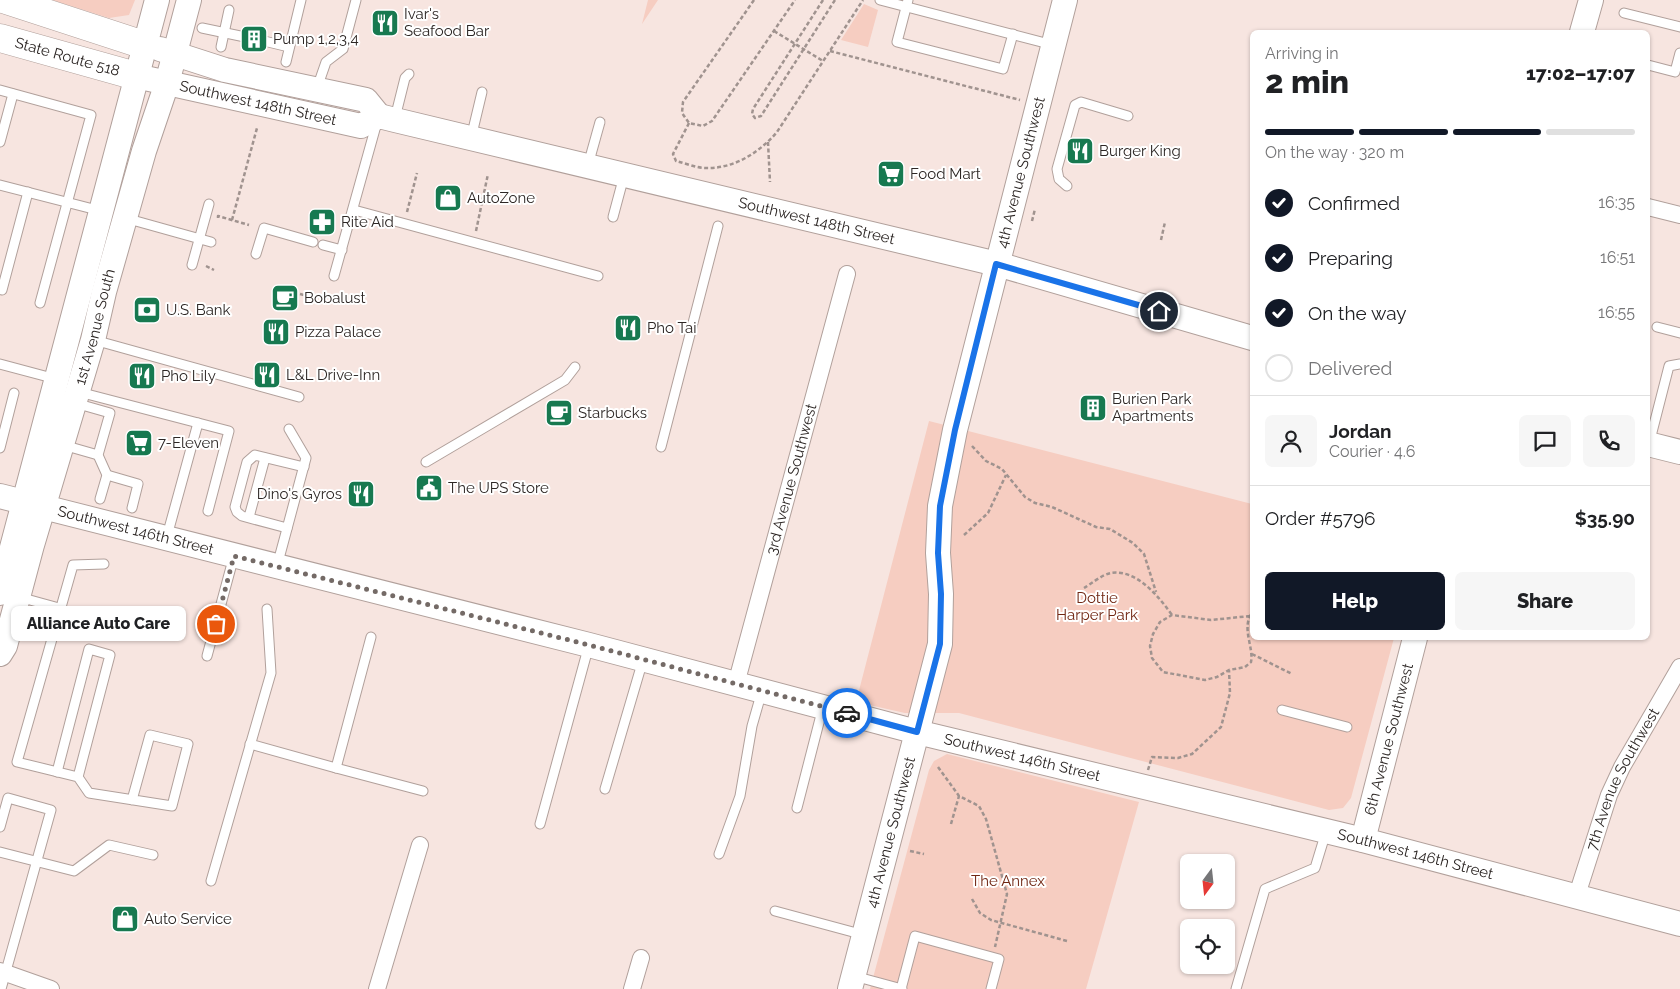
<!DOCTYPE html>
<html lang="en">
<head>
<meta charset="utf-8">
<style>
	body { margin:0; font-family:Raleway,sans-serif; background:#f6f6f6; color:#202124; height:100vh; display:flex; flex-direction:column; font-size:19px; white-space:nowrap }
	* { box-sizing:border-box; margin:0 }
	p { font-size:16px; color:#757577 }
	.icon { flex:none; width:28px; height:28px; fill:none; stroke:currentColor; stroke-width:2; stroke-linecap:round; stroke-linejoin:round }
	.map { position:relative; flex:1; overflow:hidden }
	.panel { position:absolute; left:1250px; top:30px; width:400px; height:610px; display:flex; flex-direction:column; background:#fff; border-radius:8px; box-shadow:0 1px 4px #0004 }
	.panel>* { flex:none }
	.needle { width:32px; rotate:195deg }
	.controls { position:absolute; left:1180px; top:854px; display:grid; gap:10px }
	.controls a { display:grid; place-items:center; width:55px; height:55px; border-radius:8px; background:#fff; box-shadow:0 1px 4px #0004; font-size:25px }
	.pin { position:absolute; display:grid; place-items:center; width:42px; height:42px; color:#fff; margin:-21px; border:2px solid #fff; border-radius:50%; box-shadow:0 1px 5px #0007 }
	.courier { position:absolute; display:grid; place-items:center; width:50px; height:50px; margin:-25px; border:4px solid #1a73e8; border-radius:50%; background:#fff; color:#222; box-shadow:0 1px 6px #0007 }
	.bubble { position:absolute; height:35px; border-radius:8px; background:#fff; box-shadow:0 1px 4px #0004; font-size:16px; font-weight:800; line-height:35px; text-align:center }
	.head em { font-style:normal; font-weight:800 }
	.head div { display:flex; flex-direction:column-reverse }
	.head { display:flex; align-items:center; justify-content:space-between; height:85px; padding:0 15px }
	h1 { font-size:32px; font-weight:800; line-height:38px }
	.bar { display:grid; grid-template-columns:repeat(4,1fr); gap:8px 5px; align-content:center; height:60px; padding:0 15px }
	.bar i { height:6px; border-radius:4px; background:#e0e0e0 }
	.bar .on { background:#111827 }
	.bar p { grid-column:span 4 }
	.line { display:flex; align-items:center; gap:12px; padding:0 15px; border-top:1px solid #e0e0e0 }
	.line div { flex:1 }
	.round { display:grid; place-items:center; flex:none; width:52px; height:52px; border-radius:8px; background:#f6f6f6 }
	ol { padding:0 15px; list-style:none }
	li { display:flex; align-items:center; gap:15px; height:55px }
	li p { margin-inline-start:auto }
	li .icon { padding:5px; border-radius:50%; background:#111827; color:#fff; stroke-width:4 }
	li:last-child { color:#757577 }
	li i { width:28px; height:28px; border:2px solid #e0e0e0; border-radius:50% }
	.action { display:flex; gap:10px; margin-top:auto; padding:10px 15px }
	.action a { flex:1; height:58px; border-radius:8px; background:#111827; color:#fff; font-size:20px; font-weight:800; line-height:58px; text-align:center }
	.action a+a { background:#f6f6f6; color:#202124 }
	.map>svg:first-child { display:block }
	.green { fill:#f6cdc1 }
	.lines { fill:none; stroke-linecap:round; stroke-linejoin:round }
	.lane-casing { stroke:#b1a09b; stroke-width:11 }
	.street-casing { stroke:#b1a09b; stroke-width:18 }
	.secondary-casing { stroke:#b1a09b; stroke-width:26 }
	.highway-casing { stroke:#b1a09b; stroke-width:29 }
	.path { stroke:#a0938f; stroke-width:2.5; stroke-dasharray:4 2.5; stroke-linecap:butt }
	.lane { stroke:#fff; stroke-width:9 }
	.street { stroke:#fff; stroke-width:16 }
	.secondary { stroke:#fff; stroke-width:24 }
	.highway { stroke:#fff; stroke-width:28 }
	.done { stroke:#746a66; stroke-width:5; stroke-dasharray:0 9 }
	.route { stroke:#1a73e8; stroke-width:6 }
	.labels { text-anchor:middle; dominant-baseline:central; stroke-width:4; stroke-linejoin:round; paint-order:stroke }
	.poi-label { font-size:15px; fill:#2d2725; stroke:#fff; text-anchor:start }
	.street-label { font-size:15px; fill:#2d2725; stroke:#fff }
	.park-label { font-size:15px; fill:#712713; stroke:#fff }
</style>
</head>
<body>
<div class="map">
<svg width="1680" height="989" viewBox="0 0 1680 989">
	<rect width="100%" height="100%" fill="#f7e5e0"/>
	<g class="green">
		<path d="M 52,0 L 135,0 L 129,15 L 109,18 Z"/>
		<path d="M 648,0 L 658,0 L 642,24 Z"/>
		<path d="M 864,4 L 878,10 L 868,47 L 841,40 Z"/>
		<path d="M 929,421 L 1252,504 L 1252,638 L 1394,638 L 1351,798 L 1343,808 L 1329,810 L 959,713 L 905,713 L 856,702 Z"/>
		<path d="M 947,754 L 1139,802 L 1086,989 L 870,989 L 929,770 L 934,761 Z"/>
	</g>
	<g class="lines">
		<g class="lane-casing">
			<g id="lane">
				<path d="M 880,0 L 1053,45"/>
				<path d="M 908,0 L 897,42 L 1003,69 L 1013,34"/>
				<path d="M 1624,13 L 1680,27"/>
				<path d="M 202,28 L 245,37"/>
				<path d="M 264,41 L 289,47"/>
				<path d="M 221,47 L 229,10"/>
				<path d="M 286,62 L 301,0"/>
				<path d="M 1648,65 L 1675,72 L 1680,53"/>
				<path d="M 317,88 L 326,62 L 343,49 L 356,0"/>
				<path d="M 0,90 L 91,115 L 40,303"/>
				<path d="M 395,118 L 405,78 L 409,74"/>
				<path d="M 471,138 L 482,92"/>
				<path d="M 0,142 L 13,94"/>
				<path d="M 588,165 L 600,122"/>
				<path d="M 0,185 L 101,211"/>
				<path d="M 1067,186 L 1059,179 L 1057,169 L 1075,105 L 1081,102 L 1128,116"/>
				<path d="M 354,210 L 598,276"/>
				<path d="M 613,217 L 624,176"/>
				<path d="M 125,218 L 211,242"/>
				<path d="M 323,245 L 342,250"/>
				<path d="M 256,254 L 264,228 L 313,242"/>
				<path d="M 192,265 L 209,204"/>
				<path d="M 334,276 L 377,122"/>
				<path d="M 2,290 L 28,192"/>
				<path d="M 1657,327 L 1680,333"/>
				<path d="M 94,340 L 299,397"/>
				<path d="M 0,364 L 56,379"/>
				<path d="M 79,392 L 229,431 L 208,511"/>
				<path d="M 75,403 L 110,413 L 98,455 L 107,475 L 100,499"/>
				<path d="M 1649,444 L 1669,366 L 1680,364"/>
				<path d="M 63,445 L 98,455"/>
				<path d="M 661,447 L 718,226"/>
				<path d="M 0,448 L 14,393"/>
				<path d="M 426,462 L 565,380 L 575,367"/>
				<path d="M 107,475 L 138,484 L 132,508"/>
				<path d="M 249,517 L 265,458"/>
				<path d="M 287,528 L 242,516 L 237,512 L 235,507 L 247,462 L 255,455 L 304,467"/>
				<path d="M 167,536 L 198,423"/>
				<path d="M 104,564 L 73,565 L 17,762 L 78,777 L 89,793 L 172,806 L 188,744 L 150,735 L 132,800"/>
				<path d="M 277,566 L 306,458 L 289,429"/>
				<path d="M 19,597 L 59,608"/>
				<path d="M 371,637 L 336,768 L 423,791"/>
				<path d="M 207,656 L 234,556"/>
				<path d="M 1282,710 L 1347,727"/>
				<path d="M 250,744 L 336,768"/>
				<path d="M 57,772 L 89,649 L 110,655 L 78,777"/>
				<path d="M 605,789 L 643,660"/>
				<path d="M 797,808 L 823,707"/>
				<path d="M 540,824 L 589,645"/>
				<path d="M 0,827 L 8,798 L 51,810 L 1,989"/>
				<path d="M 0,852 L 74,871 L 109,845 L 153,855"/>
				<path d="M 719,854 L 740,796 L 752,726 L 762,691"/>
				<path d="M 211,881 L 271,673 L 267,609"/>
				<path d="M 775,911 L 864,935"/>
				<path d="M 854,976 L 902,989"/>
				<path d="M 901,989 L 915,936 L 999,959 L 991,989"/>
				<path d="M 1236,989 L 1265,889 L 1315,868 L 1326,832"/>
			</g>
		</g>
		<g class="street-casing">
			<g id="street">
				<path d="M 1648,207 L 1680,215"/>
				<path id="s1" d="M 736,684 L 847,274"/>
				<path id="s2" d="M 1576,898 L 1609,795 L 1622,767 L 1680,667"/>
				<path d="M 0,971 L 51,989"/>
				<path d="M 377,989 L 420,845"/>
				<path d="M 632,989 L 641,958"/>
			</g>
		</g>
		<g class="secondary-casing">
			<g id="secondary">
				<path d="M 1582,32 L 1591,0"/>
				<path d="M 160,49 L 225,70 L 366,100 L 379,116"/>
				<path id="s3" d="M 136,76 L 361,126 L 379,116 L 395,120 L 997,264 L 1252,338"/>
				<path d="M 1648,444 L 1680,452"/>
				<path id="s4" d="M 0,496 L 589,645 L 917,732 L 1363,840 L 1680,924"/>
				<path d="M 0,593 L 157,0"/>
				<path id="s5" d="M 0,654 L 5,646 L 32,545 L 93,340 L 104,292 L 144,151 L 167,83 L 189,0"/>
				<path id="s6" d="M 1363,840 L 1415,638"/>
				<path id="s7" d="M 850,989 L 940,644 L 941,594 L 938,553 L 940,506 L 955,430 L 1065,0"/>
			</g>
		</g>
		<g class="highway-casing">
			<g id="highway">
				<path d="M 6,0 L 144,45"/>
				<path id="s8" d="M 0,38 L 136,76"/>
			</g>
		</g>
		<g class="path">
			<path d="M 754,0 L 683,102 L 682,113 L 689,123 L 703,126 L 712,121 L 795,0"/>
			<path d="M 823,0 L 753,109 L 752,114 L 755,118 L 761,116 L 835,0"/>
			<path d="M 774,31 L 823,61"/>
			<path d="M 830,51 L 1020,100"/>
			<path d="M 689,123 L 673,154 L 676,161 C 685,163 696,168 706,168 C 734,169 760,152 777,132 L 863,0"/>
			<path d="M 768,142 L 770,182"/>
			<path d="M 407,212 L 417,173"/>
			<path d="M 218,218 L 218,216 L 249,225"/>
			<path d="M 232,220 L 257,128"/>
			<path d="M 1032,221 L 1035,209"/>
			<path d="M 476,231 L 488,174"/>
			<path d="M 1161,240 L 1165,222"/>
			<path d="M 206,266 L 214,270"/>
			<path d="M 300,294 L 308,296"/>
			<path d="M 972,446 L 986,461 L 1002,469 L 1025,497 L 1035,503 L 1052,507 L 1096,527 L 1110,529 L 1133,543 L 1144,554 L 1156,592"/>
			<path d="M 964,535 L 988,513 L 1006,475"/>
			<path d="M 1084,588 C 1091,584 1103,574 1111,573 C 1137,569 1159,597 1172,615"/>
			<path d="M 1250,616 L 1211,620 L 1172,615 L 1160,622 L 1153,634 L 1150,646 L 1152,658 L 1163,672 L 1205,680 L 1217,677 L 1229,670 L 1245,667 L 1251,662 C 1254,647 1241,628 1252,613"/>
			<path d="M 1252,654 L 1292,674"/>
			<path d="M 938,767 L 959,796 L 979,806 L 986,819 L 1007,894 L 995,947"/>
			<path d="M 1148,770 L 1152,757 L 1178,758 L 1192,754 L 1221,727 L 1230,693 L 1229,670"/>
			<path d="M 951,824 L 959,796"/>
			<path d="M 910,851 L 924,854"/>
			<path d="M 972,899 L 980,913 L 991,920 L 1067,941"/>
		</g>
		<use href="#lane" class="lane"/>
		<use href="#street" class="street"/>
		<use href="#secondary" class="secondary"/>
		<use href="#highway" class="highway"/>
	</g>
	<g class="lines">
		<path class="done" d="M 216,624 L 234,556 L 589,645 L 847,713"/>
		<path class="route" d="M 847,713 L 917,732 L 940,644 L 941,594 L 938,553 L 940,506 L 955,430 L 996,264 L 1159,311"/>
	</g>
	<defs>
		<g id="restaurant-square" transform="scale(1.4375)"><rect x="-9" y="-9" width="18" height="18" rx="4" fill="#177950" stroke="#fff"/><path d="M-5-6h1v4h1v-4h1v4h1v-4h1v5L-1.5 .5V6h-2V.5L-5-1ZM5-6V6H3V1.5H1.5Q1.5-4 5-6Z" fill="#fff"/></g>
		<g id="building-square" transform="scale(1.4375)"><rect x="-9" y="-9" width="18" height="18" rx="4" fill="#177950" stroke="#fff"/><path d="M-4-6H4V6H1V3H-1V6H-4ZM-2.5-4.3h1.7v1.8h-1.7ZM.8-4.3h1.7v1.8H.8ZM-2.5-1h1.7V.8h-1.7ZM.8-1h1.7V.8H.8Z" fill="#fff"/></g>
		<g id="supermarket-square" transform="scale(1.4375)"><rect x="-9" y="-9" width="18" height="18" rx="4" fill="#177950" stroke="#fff"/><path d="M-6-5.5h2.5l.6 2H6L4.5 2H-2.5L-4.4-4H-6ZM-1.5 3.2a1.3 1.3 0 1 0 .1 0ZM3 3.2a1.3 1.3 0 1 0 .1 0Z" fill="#fff"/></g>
		<g id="shop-square" transform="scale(1.4375)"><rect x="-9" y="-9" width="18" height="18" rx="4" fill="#177950" stroke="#fff"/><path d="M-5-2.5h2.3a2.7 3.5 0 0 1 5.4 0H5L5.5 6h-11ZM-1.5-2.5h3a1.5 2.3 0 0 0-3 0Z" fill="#fff"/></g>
		<g id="pharmacy-square" transform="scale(1.4375)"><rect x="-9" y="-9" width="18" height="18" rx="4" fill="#177950" stroke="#fff"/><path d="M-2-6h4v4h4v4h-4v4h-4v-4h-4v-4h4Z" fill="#fff"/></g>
		<g id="cafe-square" transform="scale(1.4375)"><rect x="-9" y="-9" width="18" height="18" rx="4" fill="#177950" stroke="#fff"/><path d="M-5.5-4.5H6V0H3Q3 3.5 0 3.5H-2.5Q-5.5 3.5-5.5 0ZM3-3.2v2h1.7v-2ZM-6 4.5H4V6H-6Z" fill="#fff"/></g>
		<g id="bank-square" transform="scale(1.4375)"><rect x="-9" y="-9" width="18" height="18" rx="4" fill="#177950" stroke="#fff"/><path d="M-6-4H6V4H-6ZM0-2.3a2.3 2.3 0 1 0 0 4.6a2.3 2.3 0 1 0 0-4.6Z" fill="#fff"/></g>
		<g id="civic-square" transform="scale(1.4375)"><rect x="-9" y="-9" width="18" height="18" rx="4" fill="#177950" stroke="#fff"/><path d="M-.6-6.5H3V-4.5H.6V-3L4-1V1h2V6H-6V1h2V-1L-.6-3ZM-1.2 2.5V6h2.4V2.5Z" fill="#fff"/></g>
	</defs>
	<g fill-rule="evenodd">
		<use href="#restaurant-square" x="385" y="23"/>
		<use href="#building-square" x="254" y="39"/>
		<use href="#restaurant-square" x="1080" y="151"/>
		<use href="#supermarket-square" x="891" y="174"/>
		<use href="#shop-square" x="448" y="198"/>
		<use href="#pharmacy-square" x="322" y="222"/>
		<use href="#cafe-square" x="285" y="298"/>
		<use href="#bank-square" x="147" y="310"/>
		<use href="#restaurant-square" x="628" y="328"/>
		<use href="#restaurant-square" x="276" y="332"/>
		<use href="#restaurant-square" x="267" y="375"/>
		<use href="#restaurant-square" x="142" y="376"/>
		<use href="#building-square" x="1093" y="408"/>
		<use href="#cafe-square" x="559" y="413"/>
		<use href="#supermarket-square" x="139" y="443"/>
		<use href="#civic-square" x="429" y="488"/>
		<use href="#restaurant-square" x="361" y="494"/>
		<use href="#shop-square" x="125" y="919"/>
	</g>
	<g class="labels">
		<g class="poi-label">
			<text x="404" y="14">Ivar's<tspan x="404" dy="17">Seafood Bar</tspan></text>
			<text x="273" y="39">Pump 1,2,3,4</text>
			<text x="1099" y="151">Burger King</text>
			<text x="910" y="174">Food Mart</text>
			<text x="467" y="198">AutoZone</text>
			<text x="341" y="222">Rite Aid</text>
			<text x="304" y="298">Bobalust</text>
			<text x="166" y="310">U.S. Bank</text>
			<text x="647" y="328">Pho Tai</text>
			<text x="295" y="332">Pizza Palace</text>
			<text x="286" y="375">L&amp;L Drive-Inn</text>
			<text x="161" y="376">Pho Lily</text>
			<text x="1112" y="399">Burien Park<tspan x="1112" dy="17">Apartments</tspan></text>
			<text x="578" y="413">Starbucks</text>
			<text x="158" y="443">7-Eleven</text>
			<text x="448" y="488">The UPS Store</text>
			<text x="342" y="494" text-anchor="end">Dino's Gyros</text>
			<text x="144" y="919">Auto Service</text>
		</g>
		<g class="street-label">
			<text stroke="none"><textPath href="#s8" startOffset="70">State Route 518</textPath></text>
			<text stroke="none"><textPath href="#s3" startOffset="125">Southwest 148th Street</textPath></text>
			<text stroke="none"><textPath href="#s7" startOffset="838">4th Avenue Southwest</textPath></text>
			<text stroke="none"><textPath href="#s3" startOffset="701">Southwest 148th Street</textPath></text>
			<text stroke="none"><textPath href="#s5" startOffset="341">1st Avenue South</textPath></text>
			<text stroke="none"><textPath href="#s1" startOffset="212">3rd Avenue Southwest</textPath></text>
			<text stroke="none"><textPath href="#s4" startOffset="140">Southwest 146th Street</textPath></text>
			<text stroke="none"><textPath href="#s6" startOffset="104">6th Avenue Southwest</textPath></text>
			<text stroke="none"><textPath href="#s4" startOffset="1055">Southwest 146th Street</textPath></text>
			<text stroke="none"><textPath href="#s2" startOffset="128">7th Avenue Southwest</textPath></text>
			<text stroke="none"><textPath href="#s7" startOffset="162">4th Avenue Southwest</textPath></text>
			<text stroke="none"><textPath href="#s4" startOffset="1460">Southwest 146th Street</textPath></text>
		</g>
		<g class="park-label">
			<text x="1097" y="598">Dottie<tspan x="1097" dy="17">Harper Park</tspan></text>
			<text x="1008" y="881">The Annex</text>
		</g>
	</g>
</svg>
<div class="controls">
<a><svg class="needle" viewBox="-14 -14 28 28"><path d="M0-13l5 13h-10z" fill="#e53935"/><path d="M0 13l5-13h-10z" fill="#757577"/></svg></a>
<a><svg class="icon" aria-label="locate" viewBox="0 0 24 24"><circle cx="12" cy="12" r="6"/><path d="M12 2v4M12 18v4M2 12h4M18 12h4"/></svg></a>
</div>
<div class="pin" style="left:216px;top:624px;background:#ea580c"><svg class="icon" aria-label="bag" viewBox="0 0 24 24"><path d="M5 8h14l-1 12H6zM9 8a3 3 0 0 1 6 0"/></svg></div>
<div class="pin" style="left:1159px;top:311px;background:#1f2937"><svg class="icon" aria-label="home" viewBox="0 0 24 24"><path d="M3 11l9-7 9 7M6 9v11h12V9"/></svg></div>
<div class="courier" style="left:847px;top:713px"><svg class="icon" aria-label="car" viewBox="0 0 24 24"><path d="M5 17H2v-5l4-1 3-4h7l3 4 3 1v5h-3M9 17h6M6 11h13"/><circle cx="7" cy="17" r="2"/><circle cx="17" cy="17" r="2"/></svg></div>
<div class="bubble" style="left:11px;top:606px;width:175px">Alliance Auto Care</div>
<section class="panel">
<div class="head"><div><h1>2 min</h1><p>Arriving in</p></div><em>17:02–17:07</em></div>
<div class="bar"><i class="on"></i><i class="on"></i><i class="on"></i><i></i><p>On the way · 320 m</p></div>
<ol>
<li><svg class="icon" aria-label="check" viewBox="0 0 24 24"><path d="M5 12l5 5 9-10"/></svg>Confirmed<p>16:35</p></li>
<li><svg class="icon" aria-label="check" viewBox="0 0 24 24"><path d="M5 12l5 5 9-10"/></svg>Preparing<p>16:51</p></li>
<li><svg class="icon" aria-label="check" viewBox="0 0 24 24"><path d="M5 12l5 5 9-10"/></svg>On the way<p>16:55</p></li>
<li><i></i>Delivered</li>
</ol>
<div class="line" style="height:90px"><a class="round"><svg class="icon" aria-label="person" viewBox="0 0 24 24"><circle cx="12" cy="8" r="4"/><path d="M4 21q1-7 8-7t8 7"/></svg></a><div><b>Jordan</b><p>Courier · 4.6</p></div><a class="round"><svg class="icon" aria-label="chat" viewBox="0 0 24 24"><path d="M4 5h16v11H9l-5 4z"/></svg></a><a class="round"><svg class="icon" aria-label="phone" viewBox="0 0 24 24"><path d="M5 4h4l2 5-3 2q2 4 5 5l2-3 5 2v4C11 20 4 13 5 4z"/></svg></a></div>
<div class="line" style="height:65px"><div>Order #5796</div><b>$35.90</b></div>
<div class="action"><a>Help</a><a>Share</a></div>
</section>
</div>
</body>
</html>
